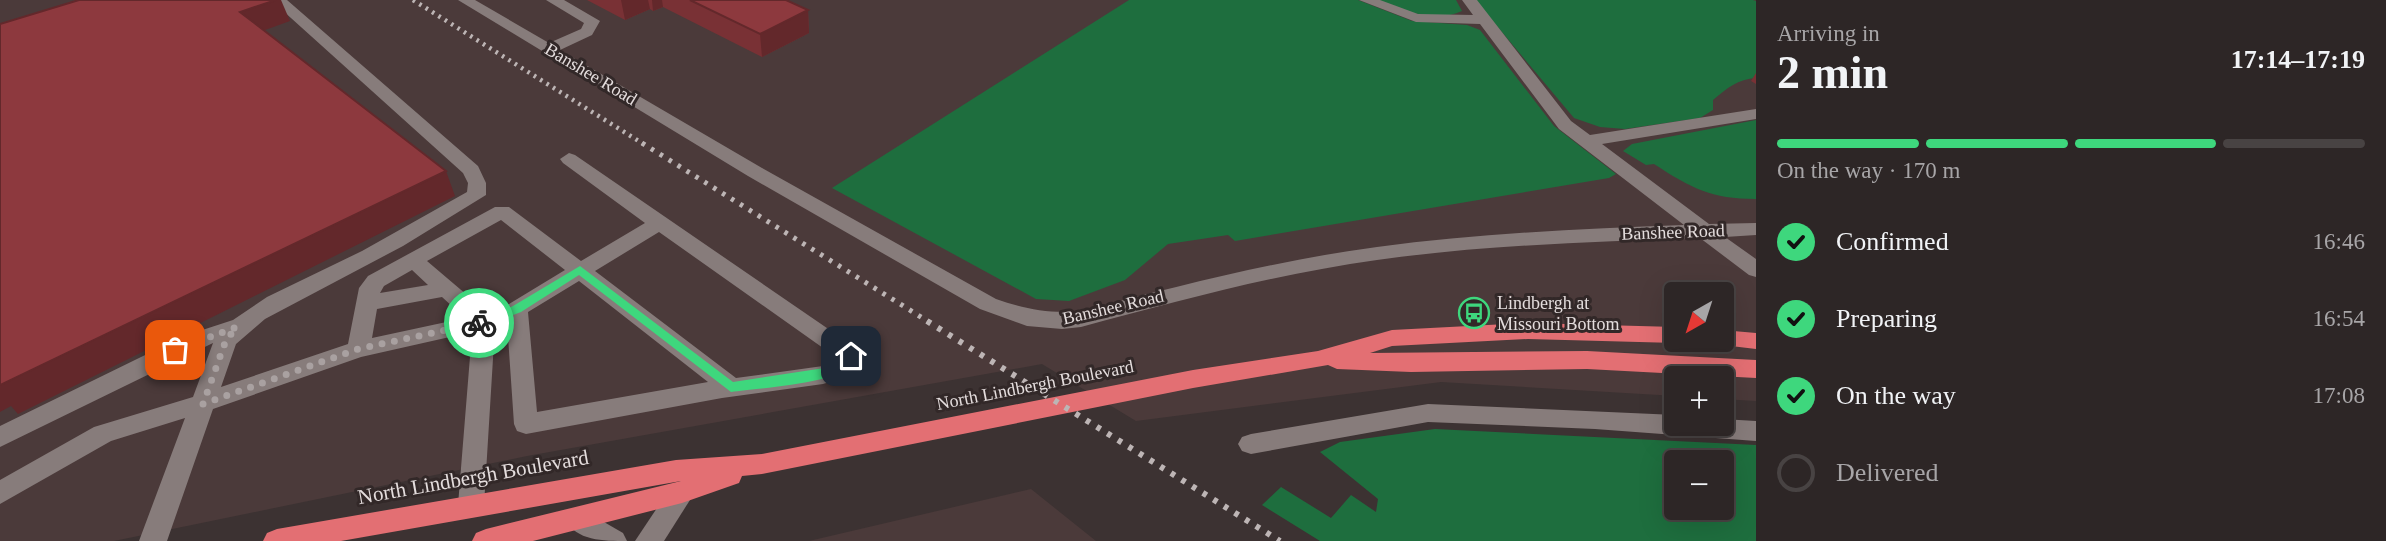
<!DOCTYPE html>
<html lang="en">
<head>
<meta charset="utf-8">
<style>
	body { margin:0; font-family:"Times New Roman",serif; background:#393232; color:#f1f3f6; height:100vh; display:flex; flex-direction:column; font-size:26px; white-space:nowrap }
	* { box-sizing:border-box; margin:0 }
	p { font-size:23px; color:#a7a5a7 }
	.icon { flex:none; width:38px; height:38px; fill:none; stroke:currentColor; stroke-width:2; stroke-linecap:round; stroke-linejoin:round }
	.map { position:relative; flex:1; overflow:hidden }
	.drawer { display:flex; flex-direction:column; background:#2d2626; width:630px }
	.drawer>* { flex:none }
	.needle { width:46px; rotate:219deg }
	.controls { position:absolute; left:1664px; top:282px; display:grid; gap:14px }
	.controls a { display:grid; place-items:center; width:70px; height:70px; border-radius:7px; background:#2d2626; box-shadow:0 7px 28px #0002,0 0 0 2px #484343; font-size:35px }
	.pin { position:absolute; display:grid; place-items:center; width:60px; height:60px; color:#fff; margin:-30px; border-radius:14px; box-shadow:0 4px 10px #0006 }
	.courier { position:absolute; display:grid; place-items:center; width:70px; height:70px; margin:-35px; border:5px solid #3ed77d; border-radius:50%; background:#fff; color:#222; box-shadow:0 2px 9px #0007 }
	.overview em { font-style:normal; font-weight:700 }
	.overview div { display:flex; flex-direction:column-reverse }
	.overview { display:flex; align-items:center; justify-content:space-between; height:119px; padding:0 21px }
	h1 { font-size:46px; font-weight:700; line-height:52px }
	.bar { display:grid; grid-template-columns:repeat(4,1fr); gap:10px 7px; align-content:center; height:84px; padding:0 21px }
	.bar i { height:9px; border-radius:5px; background:#484343 }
	.bar .active { background:#3ed77d }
	.bar p { grid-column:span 4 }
	ol { padding:0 21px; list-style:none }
	li { display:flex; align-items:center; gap:21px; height:77px }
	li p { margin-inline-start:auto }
	li .icon { padding:7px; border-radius:50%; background:#3ed77d; color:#111; stroke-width:4 }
	li:last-child { color:#a7a5a7 }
	li i { width:38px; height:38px; border:4px solid #484343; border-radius:50% }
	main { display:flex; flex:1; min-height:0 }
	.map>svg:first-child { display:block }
	.built { fill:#4b3a3a; fill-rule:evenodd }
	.green { fill:#1e6e3e; fill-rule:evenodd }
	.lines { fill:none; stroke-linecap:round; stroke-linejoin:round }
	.minor { fill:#877c7b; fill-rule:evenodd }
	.highway { fill:#e36f73; fill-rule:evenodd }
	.rail-far2 { stroke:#bdb5b5; stroke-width:4.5; stroke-dasharray:2.5 5; stroke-linecap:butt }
	.rail-far1 { stroke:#bdb5b5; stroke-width:5; stroke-dasharray:3.5 7; stroke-linecap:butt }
	.rail { stroke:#bdb5b5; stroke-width:6; stroke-dasharray:4.5 8; stroke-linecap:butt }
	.wall { fill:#793135 }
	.shaded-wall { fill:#63282b }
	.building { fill:#8d393e; stroke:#63282b; stroke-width:2 }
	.route { fill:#3ed77d }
	.done { stroke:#a9a1a1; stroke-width:7; stroke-dasharray:0 12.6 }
	.labels { text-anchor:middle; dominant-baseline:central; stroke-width:6; stroke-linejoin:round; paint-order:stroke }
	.street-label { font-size:18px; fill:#e4dddd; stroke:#322828 }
	.poi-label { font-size:18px; fill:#e4dddd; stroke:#322828; text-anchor:start }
	.near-street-label { font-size:21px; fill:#e4dddd; stroke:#322828 }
</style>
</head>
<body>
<main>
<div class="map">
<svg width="1756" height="541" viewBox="0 0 1756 541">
	<rect width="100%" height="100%" fill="#3c3232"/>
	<g class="built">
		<path d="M 0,0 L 1756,0 L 1756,401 L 1722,399 L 1722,378 L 1676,378 L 1676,396 L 1441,382 L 1136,421 L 1042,364 L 527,456 L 114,541 L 0,541 ZM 1676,294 L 1722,294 L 1722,340 L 1676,340 Z"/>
		<path d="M 1031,489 L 1096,541 L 809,541 Z"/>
	</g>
	<g class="green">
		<path d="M 1129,0 L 1358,0 L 1412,21 L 1467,25 L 1480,30 L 1554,126 L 1616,174 L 1609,178 L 1235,241 L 1228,235 L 1168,244 L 1125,280 L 1069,301 L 1036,299 L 832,188 Z"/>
		<path d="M 1372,0 L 1456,0 L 1462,11 C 1435,24 1399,9 1372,0 Z"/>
		<path d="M 1475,0 L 1753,0 L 1756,1 L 1756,78 C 1738,79 1727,88 1713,100 L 1713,110 L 1700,118 L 1625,129 L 1600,127 L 1574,118 Z"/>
		<path d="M 1756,120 L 1756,199 C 1711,199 1691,188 1654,164 L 1646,165 L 1623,151 L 1632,144 Z"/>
		<path d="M 1435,429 L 1756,445 L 1756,541 L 1320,541 L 1262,505 L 1281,487 L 1331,518 L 1351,495 L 1376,512 L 1378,499 L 1320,452 L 1340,442 ZM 1676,462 L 1722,462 L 1722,508 L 1676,508 Z"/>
	</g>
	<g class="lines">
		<g class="minor">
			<path d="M 271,0 L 287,0 L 478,166 L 486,183 L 486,195 L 403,246 L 265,319 L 236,344 L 221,387 L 348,344 L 359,288 L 368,276 L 495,207 L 509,207 L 581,261 L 645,223 L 563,163 L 560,159 L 569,153 L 575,155 L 859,350 L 866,361 L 862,367 L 849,376 L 823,384 L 722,398 L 526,434 L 517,431 L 514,424 L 507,322 L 495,326 L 484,505 L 480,513 L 471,516 L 462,513 L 458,505 L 472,332 L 361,357 L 213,409 L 167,541 L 139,541 L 185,418 L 111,441 L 0,504 L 0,480 L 94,427 L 193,397 L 213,343 L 0,447 L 0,426 L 184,336 L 233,320 L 267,297 L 362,251 L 467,192 L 468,183 L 463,173 ZM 501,220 L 565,270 L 509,304 L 487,312 L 427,261 ZM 659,232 L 840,360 L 823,366 L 736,378 L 595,271 ZM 412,270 L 428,285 L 380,293 L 384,286 ZM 579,281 L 708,382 L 537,412 L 528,312 ZM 442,297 L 465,318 L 372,338 L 377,309 Z"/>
			<path d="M 458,0 L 475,0 L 549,43 L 581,29 L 584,23 L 546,0 L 564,0 L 600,21 L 592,35 L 560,50 L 762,168 L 996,299 C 1025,309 1050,314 1081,311 C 1179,286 1277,260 1377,247 C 1479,233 1582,229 1684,225 L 1559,129 L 1480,24 L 1416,22 L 1359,0 L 1380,0 L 1418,14 L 1473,15 L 1462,0 L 1477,0 L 1571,121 L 1590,135 L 1756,109 L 1756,119 L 1602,144 L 1709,224 L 1756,223 L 1756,235 L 1725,237 L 1756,259 L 1756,277 L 1749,275 L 1700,238 C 1592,242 1484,245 1377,260 C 1276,274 1178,301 1081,327 L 1062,329 L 1027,326 L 980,309 L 748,176 Z"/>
			<path d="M 1428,404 L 1676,415 L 1676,424 L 1722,424 L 1722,419 L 1756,421 L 1756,441 L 1595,429 L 1428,422 L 1251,454 L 1242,451 L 1238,444 L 1242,437 L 1251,434 Z"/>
			<path d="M 682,481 L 691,484 L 695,492 L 664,541 L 635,541 L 673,484 Z"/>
			<path d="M 578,507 L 623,533 L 627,541 C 603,541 576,541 565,519 L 568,511 Z"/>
		</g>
		<g class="highway">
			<path d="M 1528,323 L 1676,327 L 1676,340 L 1685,340 L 1676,343 L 1528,339 L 1392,346 L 1370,353 L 1587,351 L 1756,360 L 1756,378 L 1587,369 L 1411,372 L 1337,369 L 1328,365 L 1193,388 L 762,474 L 742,476 L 739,483 L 682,503 L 533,541 L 472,541 L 476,533 L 486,529 L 681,481 L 341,541 L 263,541 L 267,533 L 277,529 L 676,460 L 762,454 L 1193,370 L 1318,351 L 1392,330 Z"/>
			<path d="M 1722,330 L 1756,333 L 1756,349 L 1714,344 L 1712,340 L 1722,340 Z"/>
		</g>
		<path class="rail-far2" d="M 413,0 L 645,145"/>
		<path class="rail-far1" d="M 642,143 L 929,322"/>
		<path class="rail" d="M 927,321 L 1280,541"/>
	</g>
	<g class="wall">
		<path d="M 587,0 L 786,0 L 808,10 L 809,33 L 762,57 L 663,7 L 653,11 L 650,9 L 625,20 Z"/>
		<path d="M 1756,73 L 1756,84 L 1751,81 Z"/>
	</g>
	<g class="shaded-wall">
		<path d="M 276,0 L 281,0 L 290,21 L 251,35 L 240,12 Z"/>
		<path d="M 621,0 L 648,0 L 650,9 L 625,20 Z"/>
		<path d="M 652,0 L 662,0 L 663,7 L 653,11 Z"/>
		<path d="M 808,10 L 809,33 L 762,57 L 760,34 Z"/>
		<path d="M 446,171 L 455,196 L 18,414 L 11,406 L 0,412 L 0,385 Z"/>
	</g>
	<g class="building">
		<path d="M 79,0 L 276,0 L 240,12 L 446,171 L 0,385 L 0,24 Z"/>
		<path d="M 690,0 L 786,0 L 808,10 L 760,34 Z"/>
	</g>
	<path class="route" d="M 580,266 L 733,382 L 831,367 L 845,362 L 845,356 L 851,351 L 855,353 L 860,361 C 846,383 759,388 731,392 L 579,275 L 521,312 L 479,328 L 473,323 L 513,306 Z"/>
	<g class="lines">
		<path class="done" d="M 175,350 L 237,327 L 226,340 L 203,404 L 358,349 L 479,323"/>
	</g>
	<defs>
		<g id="bus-ring" transform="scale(1.575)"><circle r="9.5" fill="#322828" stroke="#3ed77d" stroke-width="1.5"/><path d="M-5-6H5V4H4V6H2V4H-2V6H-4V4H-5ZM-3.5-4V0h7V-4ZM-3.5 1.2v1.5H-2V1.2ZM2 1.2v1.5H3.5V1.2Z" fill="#3ed77d"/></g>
	</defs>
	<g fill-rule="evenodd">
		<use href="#bus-ring" x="1474" y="313"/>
	</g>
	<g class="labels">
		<g class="street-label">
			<text transform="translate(591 74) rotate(31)">Banshee Road</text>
			<text transform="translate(1673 232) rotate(-2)">Banshee Road</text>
			<text transform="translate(1113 307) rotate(-13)">Banshee Road</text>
			<text transform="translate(1035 385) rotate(-11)">North Lindbergh Boulevard</text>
		</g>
		<g class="poi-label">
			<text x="1497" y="303">Lindbergh at<tspan x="1497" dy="21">Missouri Bottom</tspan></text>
		</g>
		<g class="near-street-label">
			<text transform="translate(473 477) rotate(-10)">North Lindbergh Boulevard</text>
		</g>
	</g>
</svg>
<div class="controls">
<a><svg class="needle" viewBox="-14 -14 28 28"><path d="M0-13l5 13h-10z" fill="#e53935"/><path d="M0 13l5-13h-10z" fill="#a7a5a7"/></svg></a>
<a>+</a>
<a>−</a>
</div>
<div class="pin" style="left:175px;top:350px;background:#ea580c"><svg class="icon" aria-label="bag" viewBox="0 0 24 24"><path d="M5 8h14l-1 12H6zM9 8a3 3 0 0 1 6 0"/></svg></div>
<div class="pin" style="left:851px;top:356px;background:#1f2937"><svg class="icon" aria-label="home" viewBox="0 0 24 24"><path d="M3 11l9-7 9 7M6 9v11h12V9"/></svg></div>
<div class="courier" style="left:479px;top:323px"><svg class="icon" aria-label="bike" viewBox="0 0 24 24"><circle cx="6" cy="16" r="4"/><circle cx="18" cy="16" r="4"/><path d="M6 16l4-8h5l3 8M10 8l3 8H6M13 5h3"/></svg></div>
</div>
<section class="drawer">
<div class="overview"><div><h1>2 min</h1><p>Arriving in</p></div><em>17:14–17:19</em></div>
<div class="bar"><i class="active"></i><i class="active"></i><i class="active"></i><i></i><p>On the way · 170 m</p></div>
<ol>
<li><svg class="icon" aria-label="check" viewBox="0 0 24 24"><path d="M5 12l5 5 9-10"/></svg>Confirmed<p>16:46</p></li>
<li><svg class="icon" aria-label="check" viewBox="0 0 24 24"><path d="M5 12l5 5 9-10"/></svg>Preparing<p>16:54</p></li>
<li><svg class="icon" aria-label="check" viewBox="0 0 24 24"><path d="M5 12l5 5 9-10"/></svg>On the way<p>17:08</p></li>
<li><i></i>Delivered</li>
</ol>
</section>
</main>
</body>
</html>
